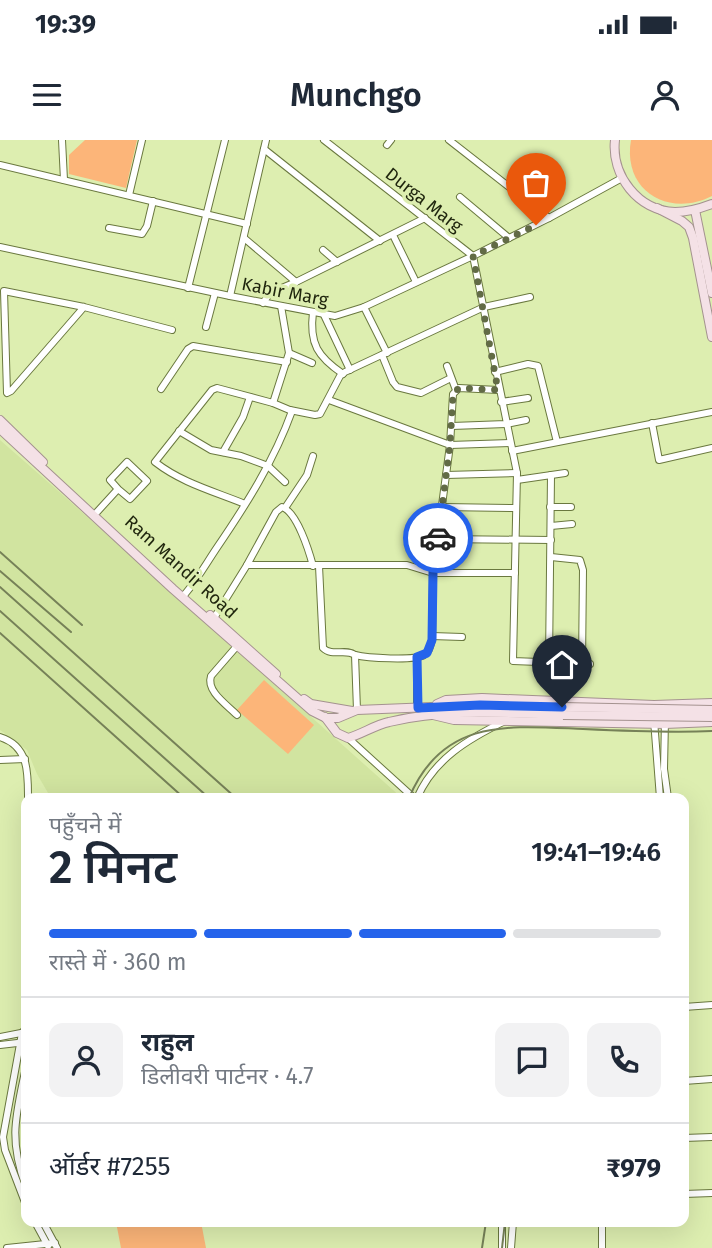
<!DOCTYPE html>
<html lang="hi">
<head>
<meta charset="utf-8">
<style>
	body { margin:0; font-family:"Fira Sans","Noto Sans Devanagari",sans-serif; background:#f2f2f3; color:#1f2937; height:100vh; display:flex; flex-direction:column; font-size:26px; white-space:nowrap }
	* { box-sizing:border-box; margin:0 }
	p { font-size:23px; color:#747a83 }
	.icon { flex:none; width:38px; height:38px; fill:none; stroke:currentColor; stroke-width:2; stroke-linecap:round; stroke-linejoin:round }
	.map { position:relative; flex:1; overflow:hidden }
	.sheet { position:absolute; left:21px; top:653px; width:668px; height:434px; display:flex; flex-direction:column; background:#fff; border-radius:14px; box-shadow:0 7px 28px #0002 }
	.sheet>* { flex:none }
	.pin { position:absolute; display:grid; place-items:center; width:60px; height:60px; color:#fff; margin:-72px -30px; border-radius:50% 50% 50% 0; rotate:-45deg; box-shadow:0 0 7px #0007 }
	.pin .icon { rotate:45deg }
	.courier { position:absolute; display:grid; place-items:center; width:70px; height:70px; margin:-35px; border:5px solid #2563eb; border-radius:50%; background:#fff; color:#222; box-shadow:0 2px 9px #0007 }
	.headline em { font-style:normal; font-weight:600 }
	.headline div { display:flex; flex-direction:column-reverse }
	.headline { display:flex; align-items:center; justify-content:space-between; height:119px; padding:0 28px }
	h1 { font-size:46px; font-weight:600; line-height:52px }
	.bar { display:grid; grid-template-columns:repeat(4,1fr); gap:10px 7px; align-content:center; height:84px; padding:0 28px }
	.bar i { height:9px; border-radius:5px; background:#e0e1e3 }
	.bar .on { background:#2563eb }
	.bar p { grid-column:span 4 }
	.line { display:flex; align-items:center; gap:18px; padding:0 28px; border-top:2px solid #e0e1e3 }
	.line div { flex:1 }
	.round { display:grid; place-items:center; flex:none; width:74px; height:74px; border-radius:14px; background:#f2f2f3 }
	.status { display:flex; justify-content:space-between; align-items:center; height:49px; padding:0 35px; background:#fff; direction:ltr }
	.status svg { height:19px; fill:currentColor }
	header { display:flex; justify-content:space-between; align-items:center; height:91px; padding:0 28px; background:#fff; font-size:32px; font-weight:600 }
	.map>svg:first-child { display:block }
	.built { fill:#d1e4a0 }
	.green { fill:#fcb579 }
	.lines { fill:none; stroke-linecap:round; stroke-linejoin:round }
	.minor-casing { stroke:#6a783f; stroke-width:8 }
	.major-casing { stroke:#a4928f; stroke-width:10 }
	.minor { stroke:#fff; stroke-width:6 }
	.major { stroke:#f4e1e6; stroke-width:8 }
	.rail { stroke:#768158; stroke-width:2 }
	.major-bridge-casing { stroke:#a4928f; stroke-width:10; stroke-linecap:butt }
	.major-bridge { stroke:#f4e1e6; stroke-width:8 }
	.done { stroke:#626b46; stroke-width:7; stroke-dasharray:0 12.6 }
	.route { stroke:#2563eb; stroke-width:9 }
	.labels { text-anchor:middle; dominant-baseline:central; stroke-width:7; stroke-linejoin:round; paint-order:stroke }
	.street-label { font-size:18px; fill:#1f250d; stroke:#ddeeb0 }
</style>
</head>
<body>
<div class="status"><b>19:39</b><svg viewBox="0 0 49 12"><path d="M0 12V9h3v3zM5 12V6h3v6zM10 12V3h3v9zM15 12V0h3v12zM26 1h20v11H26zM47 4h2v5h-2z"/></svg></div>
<header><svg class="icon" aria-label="menu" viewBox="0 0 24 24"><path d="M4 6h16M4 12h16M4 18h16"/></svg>Munchgo<svg class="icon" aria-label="person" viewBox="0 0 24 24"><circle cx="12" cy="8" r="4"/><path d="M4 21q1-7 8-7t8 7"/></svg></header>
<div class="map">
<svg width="712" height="1108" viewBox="0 0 712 1108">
	<rect width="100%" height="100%" fill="#ddeeb0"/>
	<path class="built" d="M 0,300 L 56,349 L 402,658 L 51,658 L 37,634 L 27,610 L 0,590 Z"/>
	<g class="green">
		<path d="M 85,0 L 137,0 L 126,48 L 69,34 L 69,15 Z"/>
		<path d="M 631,0 L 712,0 L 712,56 C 669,78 622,51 631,0 Z"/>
		<path d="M 264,540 L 314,585 L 288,614 L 237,570 Z"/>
		<path d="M 116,1082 L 201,1082 L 206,1108 L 121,1108 Z"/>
	</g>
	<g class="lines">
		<g class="minor-casing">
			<g id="minor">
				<path d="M 62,0 L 64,40"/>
				<path d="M 324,0 L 473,116 L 517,333 L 513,521 L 590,524"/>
				<path d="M 449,0 L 549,78"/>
				<path d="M 387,5 L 391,0"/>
				<path d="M 264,9 L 380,101"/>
				<path d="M 0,25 L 247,84"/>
				<path d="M 129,55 L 142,0"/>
				<path d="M 460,57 L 509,98"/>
				<path d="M 109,88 L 142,94 L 147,86 L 153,61"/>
				<path d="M 393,95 L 416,142"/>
				<path d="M 244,98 L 296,142"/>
				<path d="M 0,107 L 230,156 L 335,176 L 364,167 L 473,116 L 549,78 L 622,38"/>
				<path d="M 323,110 L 337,122"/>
				<path d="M 188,148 L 225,0"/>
				<path d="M 230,156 L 266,0"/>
				<path d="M 263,163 L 270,153 L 296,142 L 425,78"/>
				<path d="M 84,167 L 11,251 L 7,253 L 4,151 L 84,167 L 172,190"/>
				<path d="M 364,167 L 387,213"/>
				<path d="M 313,172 C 309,204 318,217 343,234"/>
				<path d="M 324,175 L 350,230"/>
				<path d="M 206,187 L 215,153"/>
				<path d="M 289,213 L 312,223"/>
				<path d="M 382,215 L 393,242 L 397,247 L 421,253 L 451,238"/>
				<path d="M 447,226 L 456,250"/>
				<path d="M 495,232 L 528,224 L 538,226 L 557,302"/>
				<path d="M 161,249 L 188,209 L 193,206 L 287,222"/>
				<path d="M 329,260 L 450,305 L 510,303"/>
				<path d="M 501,262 L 528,258"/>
				<path d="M 273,263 L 289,213 L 281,166"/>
				<path d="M 290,270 L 315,275 L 320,274 L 340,236 L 345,232 L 484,167 L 530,157"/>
				<path d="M 652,283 L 659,320 L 712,308"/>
				<path d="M 452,286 L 506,284 L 526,280"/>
				<path d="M 179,291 L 211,310 L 241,316 L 268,326 L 285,342"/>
				<path d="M 512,311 L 712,272"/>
				<path d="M 223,312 L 243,277 L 250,257"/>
				<path d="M 446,335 L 517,333"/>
				<path d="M 517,340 L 565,333"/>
				<path d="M 442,367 L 516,368"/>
				<path d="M 550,367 L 571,367"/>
				<path d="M 285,368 L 307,335 L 313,316"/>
				<path d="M 97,372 L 118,349 L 110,340 L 127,322 L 147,341 L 130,359 L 118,349"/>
				<path d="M 551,386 L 572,384"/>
				<path d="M 438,399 L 551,400"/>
				<path d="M 551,417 L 580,420 L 583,430 L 582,524"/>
				<path d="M 247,425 L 276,372 L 282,367 C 297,372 309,411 313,426"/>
				<path d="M 319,426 L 323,508 C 332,517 346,508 355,515 L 357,570"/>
				<path d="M 185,454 C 197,440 206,424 216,409 C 246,365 274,321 292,271 L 273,263 L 217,248 L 212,250 L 155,322 C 182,343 213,351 245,364"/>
				<path d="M 214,478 L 247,425 L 407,425 L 433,433 L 515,433"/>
				<path d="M 432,496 L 462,497"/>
				<path d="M 355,515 C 367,518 414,521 424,515 C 430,511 430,506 432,500 L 433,433 L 450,305 L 453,254 L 459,248 L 498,250"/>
				<path d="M 417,517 L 417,568"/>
				<path d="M 549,523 L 551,335"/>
				<path d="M 237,575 C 226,564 206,551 211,536 L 237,506"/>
				<path d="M 654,580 L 660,658"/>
				<path d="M 665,580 L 664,629 L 668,658"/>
				<path d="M 0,597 C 29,606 28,633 28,658"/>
				<path d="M 348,598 L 414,658"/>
				<path d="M 0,620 L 25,619"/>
				<path d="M 417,658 C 434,619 468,599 505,581"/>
				<path d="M 684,867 L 712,865"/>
				<path d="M 26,888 L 22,893 L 3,997 L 5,1010 L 26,1065"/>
				<path d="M 0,897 L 26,892"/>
				<path d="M 0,905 L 26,902"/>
				<path d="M 26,927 C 16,976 8,998 26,1047"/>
				<path d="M 684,941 L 712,939"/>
				<path d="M 684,998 L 712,997"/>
				<path d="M 684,1054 L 712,1053"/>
				<path d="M 35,1082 L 48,1106"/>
				<path d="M 43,1082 L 57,1108"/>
				<path d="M 7,1108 L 55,1103"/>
				<path d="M 502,1108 L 502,1082"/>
				<path d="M 511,1108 L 513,1082"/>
				<path d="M 602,1108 L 602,1082"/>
			</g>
		</g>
		<g class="major-casing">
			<g id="major">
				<path d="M 615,0 C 611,35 638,71 675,72 C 688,72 699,69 712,64"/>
				<path d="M 657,68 L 682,81 L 689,87 L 693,98 L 712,197"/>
				<path d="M 695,70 L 712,153"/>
				<path d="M 0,280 L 43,322"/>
				<path d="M 0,289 L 173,449 L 312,571 L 326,578 L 338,578 L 357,570 L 382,569 L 480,565 L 562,567"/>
				<path d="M 210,475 L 276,534"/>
				<path d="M 304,559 L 311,564 L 352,571"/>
				<path d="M 437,564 L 446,560 L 482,558 L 654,565 L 712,563"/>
				<path d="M 433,575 L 454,580 L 665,584 L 712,582"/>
				<path d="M 325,577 L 337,593 L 348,598 C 362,594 375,585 389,582 C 446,568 505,573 563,575"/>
			</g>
		</g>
		<use href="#minor" class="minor"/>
		<use href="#major" class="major"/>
		<g class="rail">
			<path d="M 0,412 L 82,485"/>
			<path d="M 0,431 L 71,492"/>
			<path d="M 0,447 L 236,658"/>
			<path d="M 0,471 L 209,658"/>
			<path d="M 0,493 L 184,658"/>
			<path d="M 409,658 C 443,577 510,586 583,589 C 626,591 669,593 712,591"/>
			<path d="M 482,1108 L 486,1082"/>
			<path d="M 502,1108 L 505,1082"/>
		</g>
		<g class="major-bridge-casing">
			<g id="major-bridge">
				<path d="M 562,567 L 712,570"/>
				<path d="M 563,575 L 712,577"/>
			</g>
		</g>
		<use href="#major-bridge" class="major-bridge"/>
	</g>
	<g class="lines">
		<path class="done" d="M 438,398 L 450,305 L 453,254 L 459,248 L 498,250 L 473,116 L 536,85"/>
		<path class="route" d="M 438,398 L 433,433 L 432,500 L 427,513 L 417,517 L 418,568 L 480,565 L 562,567"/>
	</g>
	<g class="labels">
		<g class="street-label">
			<text transform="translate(424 60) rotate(38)">Durga Marg</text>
			<text transform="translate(285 152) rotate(11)">Kabir Marg</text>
			<text transform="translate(181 427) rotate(42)">Ram Mandir Road</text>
		</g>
	</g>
</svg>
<div class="pin" style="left:536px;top:85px;background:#ea580c"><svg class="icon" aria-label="bag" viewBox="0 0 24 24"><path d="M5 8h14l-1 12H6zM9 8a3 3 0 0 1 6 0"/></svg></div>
<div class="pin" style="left:562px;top:567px;background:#1f2937"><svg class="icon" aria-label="home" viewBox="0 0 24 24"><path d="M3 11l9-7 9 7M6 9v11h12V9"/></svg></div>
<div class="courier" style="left:438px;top:398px"><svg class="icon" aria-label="car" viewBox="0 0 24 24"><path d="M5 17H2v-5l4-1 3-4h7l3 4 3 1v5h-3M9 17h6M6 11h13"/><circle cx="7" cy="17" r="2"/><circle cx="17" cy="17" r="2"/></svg></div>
<section class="sheet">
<div class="headline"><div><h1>2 मिनट</h1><p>पहुँचने में</p></div><em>19:41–19:46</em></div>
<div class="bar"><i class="on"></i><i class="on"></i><i class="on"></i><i></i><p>रास्ते में · 360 m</p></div>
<div class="line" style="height:126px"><a class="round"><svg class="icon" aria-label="person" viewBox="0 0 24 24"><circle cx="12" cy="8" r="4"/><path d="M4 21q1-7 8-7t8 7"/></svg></a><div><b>राहुल</b><p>डिलीवरी पार्टनर · 4.7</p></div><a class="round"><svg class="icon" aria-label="chat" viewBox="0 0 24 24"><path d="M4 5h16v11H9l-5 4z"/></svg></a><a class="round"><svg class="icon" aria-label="phone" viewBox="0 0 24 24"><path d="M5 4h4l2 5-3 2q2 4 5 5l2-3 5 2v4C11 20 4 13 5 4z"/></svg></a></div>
<div class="line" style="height:91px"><div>ऑर्डर #7255</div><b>₹979</b></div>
</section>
</div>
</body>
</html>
